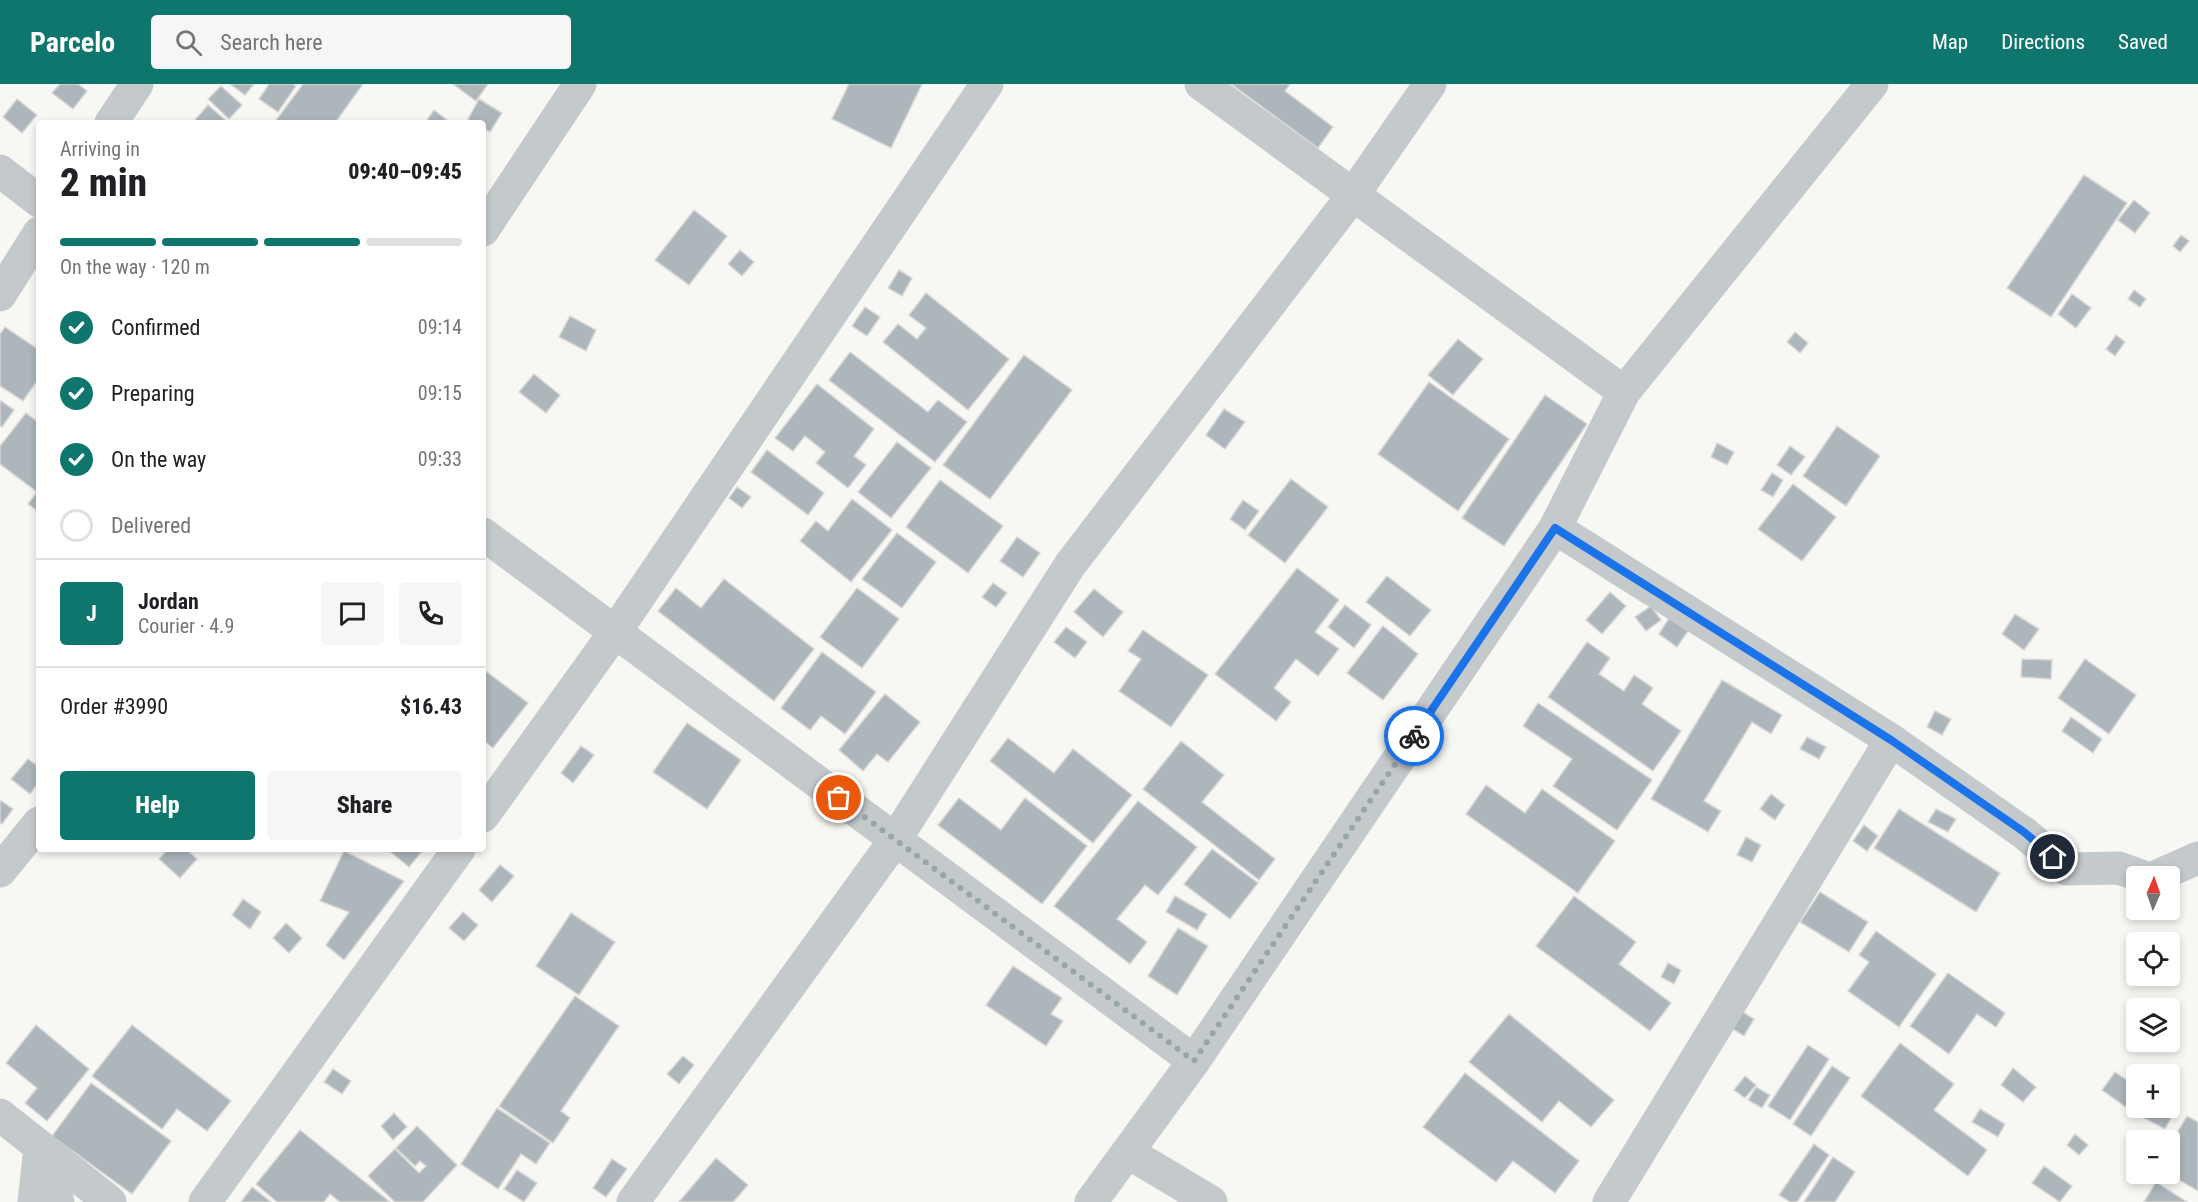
<!DOCTYPE html>
<html lang="en">
<head>
<meta charset="utf-8">
<style>
	body { margin:0; font-family:"Roboto Condensed",sans-serif; background:#f6f6f6; color:#202124; height:100vh; display:flex; flex-direction:column; font-size:22px; white-space:nowrap }
	* { box-sizing:border-box; margin:0 }
	p { font-size:20px; color:#757577 }
	.icon { flex:none; width:33px; height:33px; fill:none; stroke:currentColor; stroke-width:2; stroke-linecap:round; stroke-linejoin:round }
	.map { position:relative; flex:1; overflow:hidden }
	.panel { position:absolute; left:36px; top:36px; width:450px; height:732px; display:flex; flex-direction:column; background:#fff; border-radius:6px; box-shadow:0 3px 9px #0003 }
	.panel>* { flex:none }
	.needle { width:39px; rotate:2deg }
	.tools { position:absolute; left:2126px; top:782px; display:grid; gap:12px }
	.tools a { display:grid; place-items:center; width:54px; height:54px; border-radius:6px; background:#fff; box-shadow:0 3px 9px #0003; font-size:30px }
	.pin { position:absolute; display:grid; place-items:center; width:51px; height:51px; color:#fff; margin:-26px; border:3px solid #fff; border-radius:50%; box-shadow:0 2px 6px #0007 }
	.courier { position:absolute; display:grid; place-items:center; width:60px; height:60px; margin:-30px; border:4px solid #1a73e8; border-radius:50%; background:#fff; color:#222; box-shadow:0 2px 8px #0007 }
	.headline em { font-style:normal; font-weight:800 }
	.headline div { display:flex; flex-direction:column-reverse }
	.headline { display:flex; align-items:center; justify-content:space-between; height:102px; padding:0 24px }
	h1 { font-size:39px; font-weight:800; line-height:45px }
	.bar { display:grid; grid-template-columns:repeat(4,1fr); gap:9px 6px; align-content:center; height:72px; padding:0 24px }
	.bar i { height:8px; border-radius:4px; background:#e0e0e0 }
	.bar .selected { background:#0f766e }
	.bar p { grid-column:span 4 }
	.line { display:flex; align-items:center; gap:15px; padding:0 24px; border-top:2px solid #e0e0e0 }
	.line div { flex:1 }
	.round { display:grid; place-items:center; flex:none; width:63px; height:63px; border-radius:6px; background:#f6f6f6 }
	ol { padding:0 24px; list-style:none }
	li { display:flex; align-items:center; gap:18px; height:66px }
	li p { margin-inline-start:auto }
	li .icon { padding:6px; border-radius:50%; background:#0f766e; color:#fff; stroke-width:4 }
	li:last-child { color:#757577 }
	li i { width:33px; height:33px; border:3px solid #e0e0e0; border-radius:50% }
	.action { display:flex; gap:12px; margin-top:auto; padding:12px 24px }
	.action a { flex:1; height:69px; border-radius:6px; background:#0f766e; color:#fff; font-size:24px; font-weight:800; line-height:69px; text-align:center }
	.action a+a { background:#f6f6f6; color:#202124 }
	header { display:flex; align-items:center; gap:36px; box-sizing:border-box; height:84px; padding:0 30px; background:#0f766e; color:#fff }
	header strong { font-size:28px }
	nav { display:flex; gap:33px; margin-inline-start:auto; font-size:21px }
	.search { width:420px; height:54px; background:#f6f6f6; display:flex; align-items:center; gap:15px; box-sizing:border-box; padding:0 21px; border-radius:6px; color:#757577; font-size:22px }
	.map>svg:first-child { display:block }
	.building { fill:#acb6bb; stroke:#d8d8d6; stroke-width:1.5 }
	.lines { fill:none; stroke-linecap:round; stroke-linejoin:round }
	.minor { stroke:#c4c9cc; stroke-width:33 }
	.done { stroke:#97a5ad; stroke-width:6; stroke-dasharray:0 10.8 }
	.route { stroke:#1a73e8; stroke-width:8 }
</style>
</head>
<body>
<header>
<strong>Parcelo</strong>
<div class="search"><svg class="icon" aria-label="search" viewBox="0 0 24 24"><circle cx="10" cy="10" r="6"/><path d="M15 15l6 6"/></svg>Search here</div>
<nav><a>Map</a><a>Directions</a><a>Saved</a></nav>
</header>
<div class="map">
<svg width="2198" height="1118" viewBox="0 0 2198 1118">
	<rect width="100%" height="100%" fill="#f7f7f3"/>
	<g class="building">
		<path d="M 60,0 L 78,0 L 87,7 L 73,25 L 52,9 Z"/>
		<path d="M 230,0 L 254,0 L 245,11 Z"/>
		<path d="M 269,0 L 293,0 L 296,2 L 278,28 L 259,15 Z"/>
		<path d="M 303,0 L 363,0 L 335,39 L 274,39 Z"/>
		<path d="M 453,0 L 488,0 L 476,17 Z"/>
		<path d="M 849,0 L 922,0 L 891,64 L 832,35 Z"/>
		<path d="M 1231,0 L 1290,0 L 1285,7 L 1333,43 L 1318,64 Z"/>
		<path d="M 221,2 L 242,21 L 229,35 L 208,15 Z"/>
		<path d="M 17,15 L 37,31 L 22,49 L 3,33 Z"/>
		<path d="M 479,15 L 502,29 L 490,48 L 483,44 L 483,39 L 474,39 L 468,35 Z"/>
		<path d="M 208,21 L 229,39 L 196,39 L 194,37 Z"/>
		<path d="M 434,26 L 451,39 L 425,39 Z"/>
		<path d="M 2084,91 L 2127,119 L 2051,233 L 2007,204 Z"/>
		<path d="M 2134,116 L 2150,129 L 2135,149 L 2118,136 Z"/>
		<path d="M 694,126 L 727,152 L 689,201 L 655,176 Z"/>
		<path d="M 2181,151 L 2189,157 L 2180,168 L 2173,162 Z"/>
		<path d="M 740,166 L 754,178 L 742,192 L 728,180 Z"/>
		<path d="M 899,186 L 912,194 L 902,212 L 888,204 Z"/>
		<path d="M 2134,206 L 2146,215 L 2140,223 L 2128,215 Z"/>
		<path d="M 926,209 L 1009,275 L 968,326 L 883,258 L 898,240 L 917,255 L 926,244 L 909,231 Z"/>
		<path d="M 2072,210 L 2091,224 L 2076,244 L 2058,230 Z"/>
		<path d="M 865,223 L 880,233 L 867,252 L 852,242 Z"/>
		<path d="M 570,232 L 596,246 L 586,267 L 559,253 Z"/>
		<path d="M 5,243 L 39,266 L 39,294 L 23,317 L 0,302 L 0,250 Z"/>
		<path d="M 1795,248 L 1808,259 L 1800,269 L 1787,258 Z"/>
		<path d="M 2116,251 L 2125,258 L 2115,272 L 2106,265 Z"/>
		<path d="M 1458,255 L 1483,275 L 1453,311 L 1428,291 Z"/>
		<path d="M 850,268 L 928,328 L 938,316 L 967,338 L 935,378 L 829,296 Z"/>
		<path d="M 1024,271 L 1072,306 L 990,415 L 943,381 Z"/>
		<path d="M 534,290 L 560,311 L 546,329 L 519,308 Z"/>
		<path d="M 1429,298 L 1509,355 L 1458,427 L 1378,370 Z"/>
		<path d="M 817,300 L 874,345 L 854,372 L 866,381 L 848,404 L 816,379 L 825,368 L 805,352 L 793,367 L 775,354 Z"/>
		<path d="M 1545,311 L 1587,340 L 1504,462 L 1462,434 Z"/>
		<path d="M 0,316 L 14,326 L 2,343 L 0,342 Z"/>
		<path d="M 1224,325 L 1245,338 L 1225,365 L 1206,351 Z"/>
		<path d="M 26,329 L 39,339 L 39,428 L 28,420 L 37,408 L 0,380 L 0,362 Z"/>
		<path d="M 1837,342 L 1880,372 L 1846,422 L 1803,392 Z"/>
		<path d="M 897,358 L 931,384 L 891,434 L 858,408 Z"/>
		<path d="M 1717,359 L 1734,368 L 1727,381 L 1711,373 Z"/>
		<path d="M 1790,362 L 1805,373 L 1791,391 L 1777,381 Z"/>
		<path d="M 767,366 L 824,409 L 808,431 L 751,388 Z"/>
		<path d="M 1772,389 L 1783,396 L 1773,413 L 1761,406 Z"/>
		<path d="M 1291,395 L 1328,423 L 1285,479 L 1248,451 Z"/>
		<path d="M 940,396 L 1003,442 L 968,489 L 906,443 Z"/>
		<path d="M 1793,400 L 1836,433 L 1802,477 L 1758,445 Z"/>
		<path d="M 737,403 L 751,413 L 742,424 L 729,414 Z"/>
		<path d="M 852,415 L 892,446 L 851,498 L 800,457 L 816,437 L 828,447 Z"/>
		<path d="M 1243,416 L 1259,427 L 1245,446 L 1230,435 Z"/>
		<path d="M 897,449 L 936,478 L 902,524 L 862,495 Z"/>
		<path d="M 1017,453 L 1040,469 L 1023,493 L 1000,477 Z"/>
		<path d="M 1297,484 L 1339,516 L 1315,548 L 1339,565 L 1318,592 L 1296,575 L 1274,604 L 1291,618 L 1276,637 L 1215,590 Z"/>
		<path d="M 1387,492 L 1431,526 L 1410,552 L 1366,518 Z"/>
		<path d="M 724,495 L 814,565 L 774,617 L 658,527 L 676,504 L 701,524 Z"/>
		<path d="M 993,499 L 1007,509 L 996,523 L 982,513 Z"/>
		<path d="M 857,504 L 899,535 L 862,584 L 820,553 Z"/>
		<path d="M 1094,505 L 1123,528 L 1103,553 L 1074,528 Z"/>
		<path d="M 1610,508 L 1626,522 L 1602,550 L 1586,536 Z"/>
		<path d="M 1345,521 L 1371,541 L 1354,564 L 1328,543 Z"/>
		<path d="M 1651,522 L 1661,536 L 1646,547 L 1635,533 Z"/>
		<path d="M 2015,530 L 2039,545 L 2024,566 L 2002,550 Z"/>
		<path d="M 1669,534 L 1688,547 L 1677,563 L 1659,550 Z"/>
		<path d="M 1383,542 L 1418,570 L 1383,616 L 1347,589 Z"/>
		<path d="M 1066,543 L 1087,558 L 1075,574 L 1054,558 Z"/>
		<path d="M 1143,546 L 1208,591 L 1171,643 L 1119,607 L 1141,575 L 1128,567 Z"/>
		<path d="M 1587,558 L 1610,574 L 1599,590 L 1624,607 L 1634,591 L 1653,604 L 1642,620 L 1681,647 L 1653,687 L 1548,613 Z"/>
		<path d="M 822,568 L 876,608 L 845,650 L 821,632 L 810,646 L 781,624 Z"/>
		<path d="M 2022,575 L 2052,576 L 2051,595 L 2021,593 Z"/>
		<path d="M 2085,575 L 2136,611 L 2109,650 L 2058,614 Z"/>
		<path d="M 483,585 L 528,619 L 493,664 L 483,656 Z"/>
		<path d="M 1722,596 L 1782,631 L 1771,650 L 1752,638 L 1704,717 L 1721,727 L 1708,748 L 1651,715 Z"/>
		<path d="M 885,610 L 920,638 L 888,678 L 877,670 L 863,687 L 839,666 Z"/>
		<path d="M 1538,619 L 1652,696 L 1617,746 L 1553,702 L 1572,675 L 1523,642 Z"/>
		<path d="M 1935,627 L 1951,635 L 1942,651 L 1927,643 Z"/>
		<path d="M 2071,633 L 2102,655 L 2093,669 L 2062,647 Z"/>
		<path d="M 687,639 L 741,676 L 707,725 L 653,688 Z"/>
		<path d="M 1807,653 L 1826,663 L 1819,675 L 1800,665 Z"/>
		<path d="M 1008,654 L 1054,689 L 1073,665 L 1132,711 L 1093,759 L 990,677 Z"/>
		<path d="M 1181,657 L 1224,691 L 1202,718 L 1275,775 L 1259,796 L 1143,705 Z"/>
		<path d="M 581,662 L 594,671 L 573,699 L 561,689 Z"/>
		<path d="M 28,675 L 39,683 L 39,698 L 30,710 L 11,695 Z"/>
		<path d="M 1486,701 L 1525,729 L 1542,705 L 1615,757 L 1578,809 L 1466,730 Z"/>
		<path d="M 1771,710 L 1785,721 L 1775,736 L 1760,725 Z"/>
		<path d="M 959,714 L 1001,746 L 1025,714 L 1087,762 L 1042,820 L 938,741 Z"/>
		<path d="M 0,716 L 13,725 L 2,740 L 0,739 Z"/>
		<path d="M 1138,717 L 1197,763 L 1158,811 L 1145,801 L 1117,835 L 1147,858 L 1130,880 L 1054,822 Z"/>
		<path d="M 1899,725 L 2000,789 L 1976,828 L 1874,764 Z"/>
		<path d="M 1936,725 L 1956,735 L 1948,748 L 1928,738 Z"/>
		<path d="M 1864,741 L 1878,752 L 1867,767 L 1853,757 Z"/>
		<path d="M 1746,753 L 1761,761 L 1752,778 L 1737,771 Z"/>
		<path d="M 168,765 L 186,765 L 197,775 L 180,794 L 159,775 Z"/>
		<path d="M 387,765 L 424,765 L 409,783 Z"/>
		<path d="M 1212,765 L 1258,799 L 1230,835 L 1184,800 Z"/>
		<path d="M 344,767 L 404,797 L 344,876 L 326,861 L 349,828 L 320,817 Z"/>
		<path d="M 500,781 L 514,792 L 492,818 L 479,806 Z"/>
		<path d="M 1820,808 L 1868,838 L 1849,868 L 1800,838 Z"/>
		<path d="M 1175,812 L 1207,830 L 1197,846 L 1166,828 Z"/>
		<path d="M 1574,812 L 1636,858 L 1619,880 L 1671,919 L 1650,947 L 1536,862 Z"/>
		<path d="M 243,815 L 261,828 L 250,845 L 232,831 Z"/>
		<path d="M 463,828 L 478,841 L 464,857 L 449,844 Z"/>
		<path d="M 571,829 L 615,858 L 579,911 L 536,882 Z"/>
		<path d="M 286,839 L 302,854 L 289,869 L 273,854 Z"/>
		<path d="M 1178,844 L 1208,862 L 1177,911 L 1148,892 Z"/>
		<path d="M 1876,847 L 1936,890 L 1899,943 L 1848,907 L 1869,878 L 1859,871 Z"/>
		<path d="M 1668,879 L 1681,886 L 1674,900 L 1661,893 Z"/>
		<path d="M 1013,882 L 1062,914 L 1051,930 L 1063,937 L 1046,962 L 986,921 Z"/>
		<path d="M 1948,889 L 2005,929 L 1996,943 L 1977,930 L 1949,970 L 1910,942 Z"/>
		<path d="M 575,912 L 619,942 L 561,1027 L 570,1034 L 553,1059 L 499,1022 Z"/>
		<path d="M 1733,922 L 1754,935 L 1744,952 L 1723,939 Z"/>
		<path d="M 1509,930 L 1614,1016 L 1591,1043 L 1559,1017 L 1542,1038 L 1469,978 Z"/>
		<path d="M 36,941 L 89,985 L 47,1037 L 25,1019 L 37,1004 L 6,979 Z"/>
		<path d="M 132,941 L 231,1017 L 207,1047 L 177,1025 L 162,1045 L 92,992 Z"/>
		<path d="M 1900,959 L 1954,1000 L 1934,1026 L 1987,1066 L 1968,1092 L 1861,1012 Z"/>
		<path d="M 1808,961 L 1829,975 L 1790,1036 L 1768,1022 Z"/>
		<path d="M 683,972 L 694,981 L 679,1000 L 667,990 Z"/>
		<path d="M 1832,982 L 1850,994 L 1811,1052 L 1793,1040 Z"/>
		<path d="M 2013,984 L 2036,1003 L 2023,1018 L 2001,1001 Z"/>
		<path d="M 333,985 L 351,997 L 342,1010 L 324,998 Z"/>
		<path d="M 2115,988 L 2136,1003 L 2136,1012 L 2127,1024 L 2102,1006 Z"/>
		<path d="M 1465,989 L 1579,1077 L 1555,1109 L 1513,1077 L 1496,1098 L 1423,1043 Z"/>
		<path d="M 1745,992 L 1756,1001 L 1745,1014 L 1734,1006 Z"/>
		<path d="M 91,999 L 171,1057 L 132,1110 L 52,1052 Z"/>
		<path d="M 1756,1003 L 1770,1011 L 1762,1024 L 1748,1016 Z"/>
		<path d="M 2169,1014 L 2179,1019 L 2165,1045 L 2138,1031 L 2142,1023 L 2169,1023 Z"/>
		<path d="M 497,1024 L 550,1059 L 536,1080 L 521,1070 L 498,1105 L 461,1080 Z"/>
		<path d="M 1980,1025 L 2005,1040 L 1998,1053 L 1972,1038 Z"/>
		<path d="M 394,1029 L 407,1043 L 393,1056 L 381,1042 Z"/>
		<path d="M 2187,1032 L 2198,1038 L 2198,1107 L 2167,1089 L 2169,1089 L 2169,1062 Z"/>
		<path d="M 417,1042 L 457,1081 L 423,1118 L 395,1118 L 368,1092 L 395,1065 L 419,1089 L 426,1082 L 420,1077 L 415,1082 L 396,1064 Z"/>
		<path d="M 300,1046 L 390,1118 L 340,1118 L 330,1110 L 324,1118 L 277,1118 L 256,1100 Z"/>
		<path d="M 2075,1050 L 2088,1061 L 2079,1071 L 2067,1061 Z"/>
		<path d="M 1814,1060 L 1829,1071 L 1797,1118 L 1790,1118 L 1779,1111 Z"/>
		<path d="M 1833,1073 L 1855,1088 L 1835,1118 L 1804,1118 Z"/>
		<path d="M 716,1074 L 748,1101 L 733,1118 L 679,1118 Z"/>
		<path d="M 612,1075 L 627,1085 L 606,1113 L 593,1104 Z"/>
		<path d="M 2044,1082 L 2072,1102 L 2060,1118 L 2032,1099 Z"/>
		<path d="M 517,1086 L 537,1099 L 524,1118 L 504,1105 Z"/>
		<path d="M 2156,1098 L 2187,1118 L 2144,1118 Z"/>
		<path d="M 252,1103 L 271,1118 L 241,1118 Z"/>
	</g>
	<g class="lines">
		<g class="minor">
			<path d="M 1201,0 L 1624,308"/>
			<path d="M 111,39 L 137,0"/>
			<path d="M 0,87 L 39,117"/>
			<path d="M 483,146 L 580,0"/>
			<path d="M 0,211 L 39,149"/>
			<path d="M 1555,444 L 1891,656 L 2024,749 L 2067,785 L 2119,784 L 2141,792"/>
			<path d="M 483,450 L 1194,977"/>
			<path d="M 483,732 L 615,548 L 987,0"/>
			<path d="M 0,787 L 39,739"/>
			<path d="M 2157,792 L 2198,774"/>
			<path d="M 0,1031 L 110,1118"/>
			<path d="M 1129,1069 L 1211,1118"/>
			<path d="M 34,1118 L 40,1063 L 58,1118"/>
			<path d="M 205,1118 L 459,765"/>
			<path d="M 633,1118 L 895,756 L 1070,481 L 1353,111 L 1430,0"/>
			<path d="M 1091,1118 L 1194,977 L 1555,444 L 1624,308 L 1872,0"/>
			<path d="M 1609,1118 L 1891,656"/>
		</g>
	</g>
	<g class="lines">
		<path class="done" d="M 839,714 L 1194,977 L 1414,652"/>
		<path class="route" d="M 1414,652 L 1555,444 L 1891,656 L 2024,748 L 2053,773"/>
	</g>
</svg>
<div class="tools">
<a><svg class="needle" viewBox="-14 -14 28 28"><path d="M0-13l5 13h-10z" fill="#e53935"/><path d="M0 13l5-13h-10z" fill="#757577"/></svg></a>
<a><svg class="icon" aria-label="locate" viewBox="0 0 24 24"><circle cx="12" cy="12" r="6"/><path d="M12 2v4M12 18v4M2 12h4M18 12h4"/></svg></a>
<a><svg class="icon" aria-label="layers" viewBox="0 0 24 24"><path d="M12 4l9 5-9 5-9-5zM3 14l9 5 9-5"/></svg></a>
<a>+</a>
<a>−</a>
</div>
<div class="pin" style="left:839px;top:714px;background:#ea580c"><svg class="icon" aria-label="bag" viewBox="0 0 24 24"><path d="M5 8h14l-1 12H6zM9 8a3 3 0 0 1 6 0"/></svg></div>
<div class="pin" style="left:2053px;top:773px;background:#1f2937"><svg class="icon" aria-label="home" viewBox="0 0 24 24"><path d="M3 11l9-7 9 7M6 9v11h12V9"/></svg></div>
<div class="courier" style="left:1414px;top:652px"><svg class="icon" aria-label="bike" viewBox="0 0 24 24"><circle cx="6" cy="16" r="4"/><circle cx="18" cy="16" r="4"/><path d="M6 16l4-8h5l3 8M10 8l3 8H6M13 5h3"/></svg></div>
<section class="panel">
<div class="headline"><div><h1>2 min</h1><p>Arriving in</p></div><em>09:40–09:45</em></div>
<div class="bar"><i class="selected"></i><i class="selected"></i><i class="selected"></i><i></i><p>On the way · 120 m</p></div>
<ol>
<li><svg class="icon" aria-label="check" viewBox="0 0 24 24"><path d="M5 12l5 5 9-10"/></svg>Confirmed<p>09:14</p></li>
<li><svg class="icon" aria-label="check" viewBox="0 0 24 24"><path d="M5 12l5 5 9-10"/></svg>Preparing<p>09:15</p></li>
<li><svg class="icon" aria-label="check" viewBox="0 0 24 24"><path d="M5 12l5 5 9-10"/></svg>On the way<p>09:33</p></li>
<li><i></i>Delivered</li>
</ol>
<div class="line" style="height:108px"><b class="round" style="background:#0f766e;color:#fff">J</b><div><b>Jordan</b><p>Courier · 4.9</p></div><a class="round"><svg class="icon" aria-label="chat" viewBox="0 0 24 24"><path d="M4 5h16v11H9l-5 4z"/></svg></a><a class="round"><svg class="icon" aria-label="phone" viewBox="0 0 24 24"><path d="M5 4h4l2 5-3 2q2 4 5 5l2-3 5 2v4C11 20 4 13 5 4z"/></svg></a></div>
<div class="line" style="height:78px"><div>Order #3990</div><b>$16.43</b></div>
<div class="action"><a>Help</a><a>Share</a></div>
</section>
</div>
</body>
</html>
